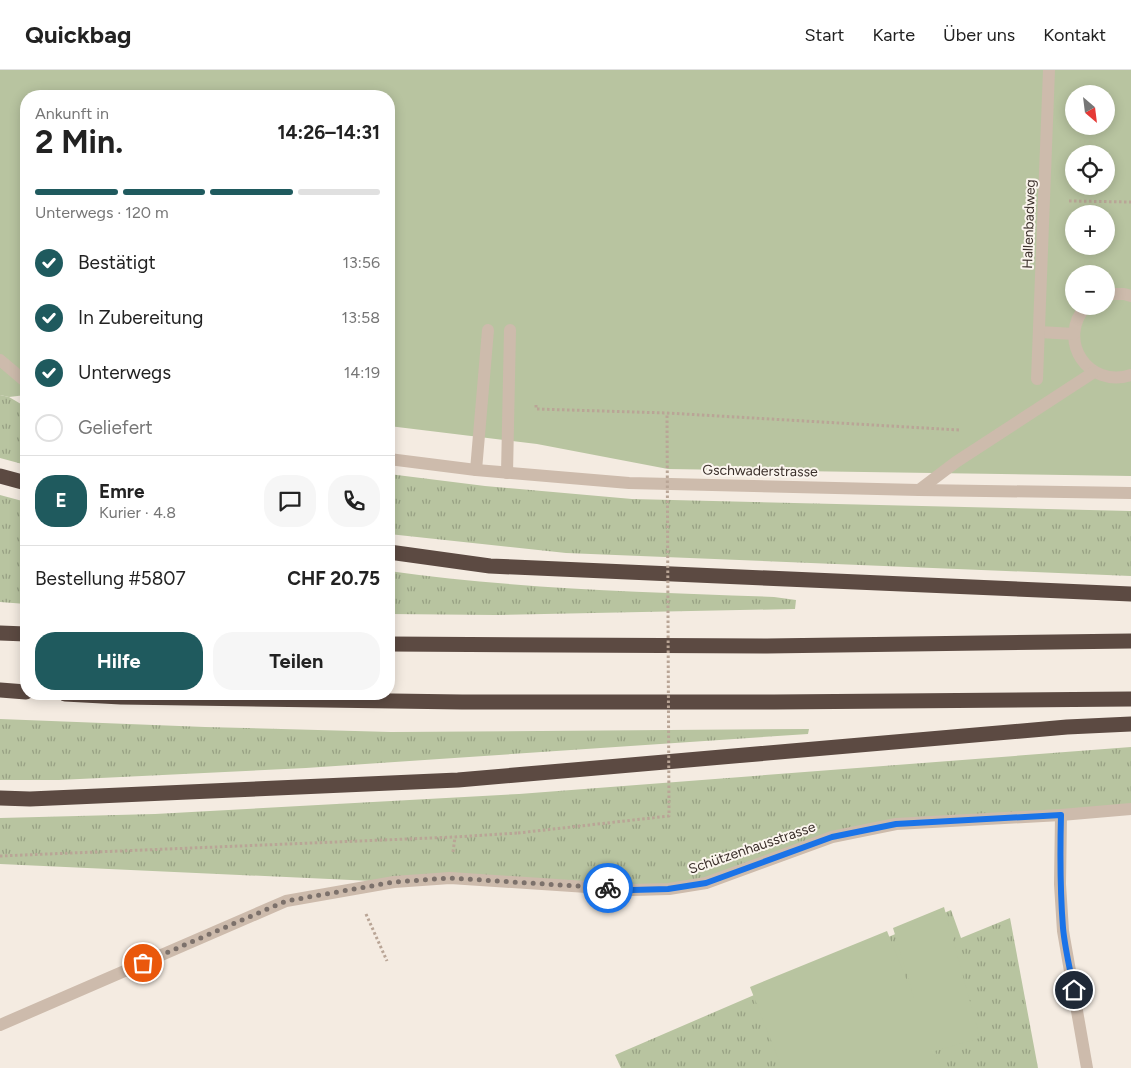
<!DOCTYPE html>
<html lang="de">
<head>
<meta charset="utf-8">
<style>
	body { margin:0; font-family:Figtree,sans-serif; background:#f6f6f6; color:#222; height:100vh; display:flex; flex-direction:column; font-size:19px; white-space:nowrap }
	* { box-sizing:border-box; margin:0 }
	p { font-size:16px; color:#767676 }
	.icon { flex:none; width:28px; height:28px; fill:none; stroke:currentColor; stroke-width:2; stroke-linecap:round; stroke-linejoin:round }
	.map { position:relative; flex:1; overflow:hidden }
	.side { position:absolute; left:20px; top:20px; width:375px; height:610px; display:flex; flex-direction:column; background:#fff; border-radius:20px; box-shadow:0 2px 12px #0003 }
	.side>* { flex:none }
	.needle { width:32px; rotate:152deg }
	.controls { position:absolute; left:1065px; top:15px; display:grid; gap:10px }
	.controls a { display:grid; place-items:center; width:50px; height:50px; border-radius:50%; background:#fff; box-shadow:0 2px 12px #0003; font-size:25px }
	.pin { position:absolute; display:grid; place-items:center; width:42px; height:42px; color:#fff; margin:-21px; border:2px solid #fff; border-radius:50%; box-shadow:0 1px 5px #0007 }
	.courier { position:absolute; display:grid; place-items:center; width:50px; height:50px; margin:-25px; border:4px solid #1a73e8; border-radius:50%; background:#fff; color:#222; box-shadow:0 1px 6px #0007 }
	.overview em { font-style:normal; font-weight:700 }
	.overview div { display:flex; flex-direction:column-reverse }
	.overview { display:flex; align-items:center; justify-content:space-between; height:85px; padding:0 15px }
	h1 { font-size:32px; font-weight:700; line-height:38px }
	.bar { display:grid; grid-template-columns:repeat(4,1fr); gap:8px 5px; align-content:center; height:60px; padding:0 15px }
	.bar i { height:6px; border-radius:4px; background:#e0e0e0 }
	.bar .selected { background:#1f5a5e }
	.bar p { grid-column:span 4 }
	.line { display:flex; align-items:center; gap:12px; padding:0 15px; border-top:1px solid #e0e0e0 }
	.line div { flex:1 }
	.round { display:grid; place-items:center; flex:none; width:52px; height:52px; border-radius:20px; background:#f6f6f6 }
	ol { padding:0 15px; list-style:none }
	li { display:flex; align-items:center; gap:15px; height:55px }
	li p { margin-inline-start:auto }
	li .icon { padding:5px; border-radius:50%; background:#1f5a5e; color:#fff; stroke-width:4 }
	li:last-child { color:#767676 }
	li i { width:28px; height:28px; border:2px solid #e0e0e0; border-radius:50% }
	.cta { display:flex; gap:10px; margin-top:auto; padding:10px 15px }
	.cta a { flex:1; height:58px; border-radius:20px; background:#1f5a5e; color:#fff; font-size:20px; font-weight:700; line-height:58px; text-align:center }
	.cta a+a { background:#f6f6f6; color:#222 }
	header { display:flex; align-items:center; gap:30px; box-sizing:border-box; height:70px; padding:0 25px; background:#fff; border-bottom:1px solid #e0e0e0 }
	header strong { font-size:24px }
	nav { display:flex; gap:28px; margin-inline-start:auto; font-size:18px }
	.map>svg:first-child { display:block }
	.grass { fill:url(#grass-tufts) }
	.pitch { fill:#b8c4a0; fill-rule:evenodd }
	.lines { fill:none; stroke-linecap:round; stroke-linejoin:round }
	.path { stroke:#b9a596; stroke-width:3; stroke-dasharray:2.5 2.5; stroke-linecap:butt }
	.minor { stroke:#cdbbac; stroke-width:12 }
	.highway { stroke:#5c4a42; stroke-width:15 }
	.path-bridge { stroke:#b9a596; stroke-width:3; stroke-dasharray:2.5 2.5; stroke-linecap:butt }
	.done { stroke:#7c716b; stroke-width:5; stroke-dasharray:0 9 }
	.route { stroke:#1a73e8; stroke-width:6 }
	.labels { text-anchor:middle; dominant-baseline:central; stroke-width:4; stroke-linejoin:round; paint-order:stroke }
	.street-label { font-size:14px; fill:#3b302b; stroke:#fbf5ee }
</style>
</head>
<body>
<header>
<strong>Quickbag</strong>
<nav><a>Start</a><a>Karte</a><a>Über uns</a><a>Kontakt</a></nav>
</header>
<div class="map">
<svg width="1131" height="998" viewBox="0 0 1131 998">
	<defs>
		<pattern id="grass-tufts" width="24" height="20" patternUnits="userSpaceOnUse" patternTransform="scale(1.25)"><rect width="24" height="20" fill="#b8c4a0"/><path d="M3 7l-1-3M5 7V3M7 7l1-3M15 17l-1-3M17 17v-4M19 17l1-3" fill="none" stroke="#97a083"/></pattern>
	</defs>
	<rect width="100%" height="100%" fill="#f4ebe1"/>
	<g class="grass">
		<path d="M 0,325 L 9,327 L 26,337 L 26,395 L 0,388 Z"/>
		<path d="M 389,404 L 485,416 L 632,429 L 1131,441 L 1131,506 L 566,483 L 389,464 Z"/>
		<path d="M 0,425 L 26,432 L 26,534 L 0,532 Z"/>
		<path d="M 389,501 C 516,519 646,522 774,527 L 796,530 L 795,539 L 496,545 L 389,544 Z"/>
		<path d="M 0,649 L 205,657 L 391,662 L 809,659 L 808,664 L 306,698 L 59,710 L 0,710 Z"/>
		<path d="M 1131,677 L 1131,739 L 896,754 L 669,819 L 394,812 L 0,794 L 0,748 L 155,744 L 519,724 Z"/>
		<path d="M 951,840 L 961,868 L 1010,848 L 1038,998 L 621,998 L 615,985 Z"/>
	</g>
	<g class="pitch">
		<path d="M 0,0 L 1131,0 L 1131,406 L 668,399 L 537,374 L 389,356 L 389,26 L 26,26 L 26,325 L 9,327 L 0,325 ZM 1074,24 L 1106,24 L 1106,56 L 1074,56 ZM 1074,84 L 1106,84 L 1106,116 L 1074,116 ZM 1074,144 L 1106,144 L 1106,176 L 1074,176 ZM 1074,204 L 1106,204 L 1106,236 L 1074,236 Z"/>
		<path d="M 944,837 L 980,968 L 935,981 L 941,998 L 782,998 L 750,917 L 887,861 L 915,931 L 893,858 Z"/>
	</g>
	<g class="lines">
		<g class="path">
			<path d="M 1069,131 L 1131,132"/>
			<path d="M 536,335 L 536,339 L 667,343 L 959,360"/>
			<path d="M 453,782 L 455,767"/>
			<path d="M 0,786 L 455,767 L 518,763"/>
			<path d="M 366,844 L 387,891"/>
		</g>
		<g class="minor">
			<path d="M 1106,224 L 1124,224 L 1131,226"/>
			<path d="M 1086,236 C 1056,270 1088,319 1131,305"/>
			<path d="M 1039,262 L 1074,264"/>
			<path d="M 0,290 L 26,312"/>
			<path d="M 1037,309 L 1049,0"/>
			<path d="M 389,389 L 476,400 L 629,413 L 919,420 L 1131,423"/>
			<path d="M 476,400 L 488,260"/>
			<path d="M 507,403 L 510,260"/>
			<path d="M 919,420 L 956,392 L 1094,302"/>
			<path d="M 1061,745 L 1060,814 L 1063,861 L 1087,998"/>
			<path d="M 0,955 L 286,831 L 394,812 L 450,808 L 632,820 L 669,819 L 706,813 L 832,767 L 896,754 L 1061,745 L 1131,739"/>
		</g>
		<g class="highway">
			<path d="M 0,406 L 26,413"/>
			<path d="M 389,482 L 490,496 L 1131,524"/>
			<path d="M 0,563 L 26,564"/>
			<path d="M 389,574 L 767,576 L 1131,571"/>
			<path d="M 0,620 L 26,622"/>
			<path d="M 65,624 L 121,627 L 462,632 L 774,632 L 1131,629"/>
			<path d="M 0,728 L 30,729 L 458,710 L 1067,657 L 1131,654"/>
		</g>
		<path class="path-bridge" d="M 518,763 L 669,746 L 667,343"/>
	</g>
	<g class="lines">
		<path class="done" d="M 143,893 L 286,831 L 394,812 L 450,808 L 608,818"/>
		<path class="route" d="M 608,818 L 632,820 L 668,819 L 706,813 L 832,767 L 896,754 L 1061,745 C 1060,783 1060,820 1063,858 C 1065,879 1070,899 1074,920"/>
	</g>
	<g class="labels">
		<g class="street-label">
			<text transform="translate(1029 154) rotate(-88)">Hallenbadweg</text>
			<text transform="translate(760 401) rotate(1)">Gschwaderstrasse</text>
			<text transform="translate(752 778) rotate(-19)">Schützenhausstrasse</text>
		</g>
	</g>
</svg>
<div class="controls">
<a><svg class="needle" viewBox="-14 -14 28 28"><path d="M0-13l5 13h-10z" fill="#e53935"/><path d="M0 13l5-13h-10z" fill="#767676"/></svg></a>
<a><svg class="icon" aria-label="locate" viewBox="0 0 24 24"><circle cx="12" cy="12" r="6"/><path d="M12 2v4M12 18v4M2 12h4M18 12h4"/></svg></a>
<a>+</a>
<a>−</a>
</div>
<div class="pin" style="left:143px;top:893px;background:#ea580c"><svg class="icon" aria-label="bag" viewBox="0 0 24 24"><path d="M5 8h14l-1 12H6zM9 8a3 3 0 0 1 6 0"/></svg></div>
<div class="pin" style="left:1074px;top:920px;background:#1f2937"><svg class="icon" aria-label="home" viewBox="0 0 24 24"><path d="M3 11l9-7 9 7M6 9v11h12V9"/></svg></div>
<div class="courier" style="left:608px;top:818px"><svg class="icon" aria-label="bike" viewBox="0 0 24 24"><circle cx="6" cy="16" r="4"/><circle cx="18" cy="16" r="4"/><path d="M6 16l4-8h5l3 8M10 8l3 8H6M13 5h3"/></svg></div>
<section class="side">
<div class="overview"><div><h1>2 Min.</h1><p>Ankunft in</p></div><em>14:26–14:31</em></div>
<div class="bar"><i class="selected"></i><i class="selected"></i><i class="selected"></i><i></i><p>Unterwegs · 120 m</p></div>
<ol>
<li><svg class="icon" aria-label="check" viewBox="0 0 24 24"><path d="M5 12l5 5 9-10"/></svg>Bestätigt<p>13:56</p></li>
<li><svg class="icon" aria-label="check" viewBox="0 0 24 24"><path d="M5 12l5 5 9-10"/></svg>In Zubereitung<p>13:58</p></li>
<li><svg class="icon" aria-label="check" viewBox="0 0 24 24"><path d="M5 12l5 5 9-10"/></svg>Unterwegs<p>14:19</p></li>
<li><i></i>Geliefert</li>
</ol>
<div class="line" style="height:90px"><b class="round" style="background:#1f5a5e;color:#fff">E</b><div><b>Emre</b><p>Kurier · 4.8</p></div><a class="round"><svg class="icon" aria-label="chat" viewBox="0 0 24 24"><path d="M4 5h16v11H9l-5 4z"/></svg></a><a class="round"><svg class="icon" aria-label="phone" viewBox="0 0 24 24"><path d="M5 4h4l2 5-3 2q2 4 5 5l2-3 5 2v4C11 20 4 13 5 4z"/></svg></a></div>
<div class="line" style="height:65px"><div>Bestellung #5807</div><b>CHF 20.75</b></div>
<div class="cta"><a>Hilfe</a><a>Teilen</a></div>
</section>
</div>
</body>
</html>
